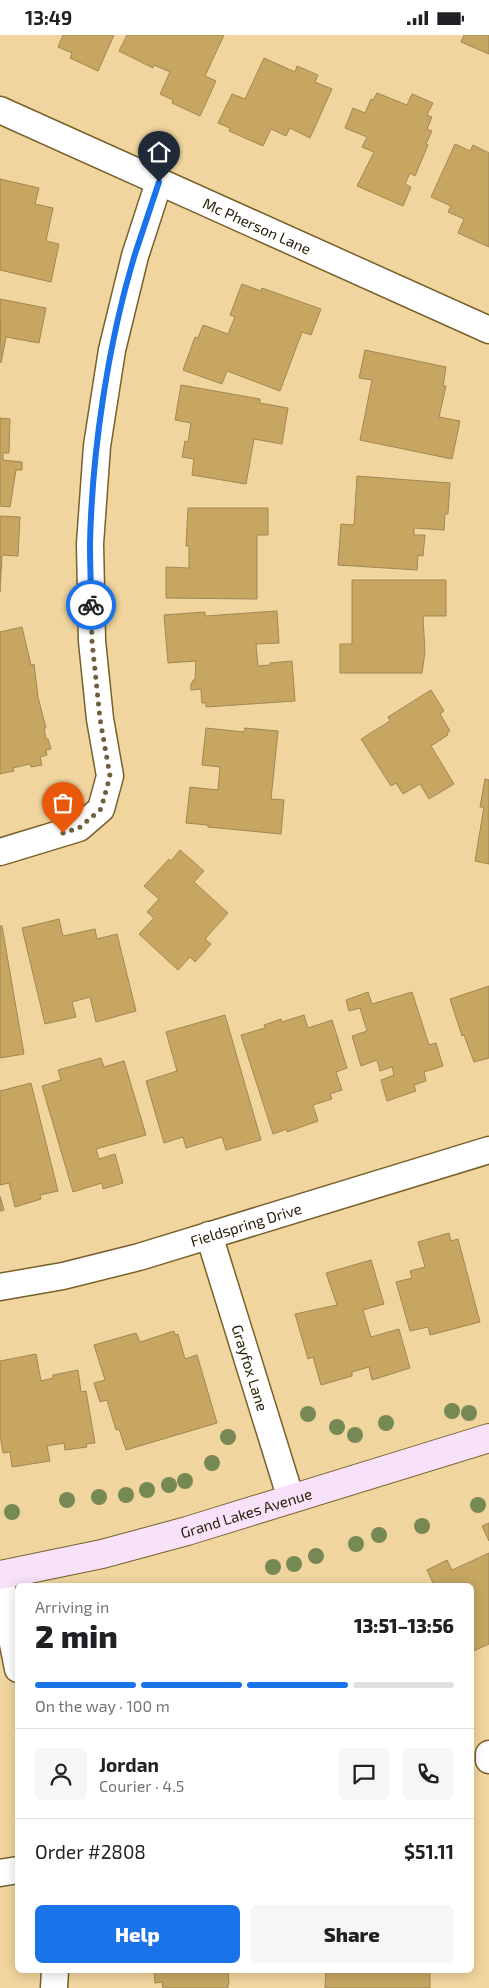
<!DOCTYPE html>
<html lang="en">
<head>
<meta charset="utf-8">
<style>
	body { margin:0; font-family:"Exo 2",sans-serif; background:#f6f6f6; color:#202124; height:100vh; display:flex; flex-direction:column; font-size:19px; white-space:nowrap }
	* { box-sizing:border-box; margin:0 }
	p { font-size:16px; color:#757577 }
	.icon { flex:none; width:28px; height:28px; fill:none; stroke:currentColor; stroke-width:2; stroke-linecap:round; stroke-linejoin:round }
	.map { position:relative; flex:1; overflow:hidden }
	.panel { position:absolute; left:15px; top:1548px; width:459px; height:390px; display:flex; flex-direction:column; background:#fff; border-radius:8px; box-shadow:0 2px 12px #0003 }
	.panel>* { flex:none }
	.pin { position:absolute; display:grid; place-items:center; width:42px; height:42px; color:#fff; margin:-51px -21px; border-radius:50% 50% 50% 0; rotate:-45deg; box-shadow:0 0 5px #0007 }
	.pin .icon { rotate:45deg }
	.courier { position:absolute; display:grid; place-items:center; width:50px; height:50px; margin:-25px; border:4px solid #1a73e8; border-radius:50%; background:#fff; color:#222; box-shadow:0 1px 6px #0007 }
	.overview em { font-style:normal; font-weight:800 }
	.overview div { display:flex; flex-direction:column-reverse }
	.overview { display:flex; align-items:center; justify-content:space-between; height:85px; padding:0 20px }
	h1 { font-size:32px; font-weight:800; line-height:38px }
	.bar { display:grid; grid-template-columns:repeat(4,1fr); gap:8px 5px; align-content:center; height:60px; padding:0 20px }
	.bar i { height:6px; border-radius:4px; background:#e0e0e0 }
	.bar .active { background:#1a73e8 }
	.bar p { grid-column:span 4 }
	.line { display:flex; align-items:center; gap:12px; padding:0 20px; border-top:1px solid #e0e0e0 }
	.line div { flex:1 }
	.round { display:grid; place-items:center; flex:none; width:52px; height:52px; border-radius:8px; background:#f6f6f6 }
	.cta { display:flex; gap:10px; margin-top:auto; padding:10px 20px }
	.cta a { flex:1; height:58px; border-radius:8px; background:#1a73e8; color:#fff; font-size:20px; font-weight:800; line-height:58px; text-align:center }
	.cta a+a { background:#f6f6f6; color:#202124 }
	.status { display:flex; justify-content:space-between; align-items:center; height:35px; padding:0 25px; background:#fff; direction:ltr }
	.status svg { height:14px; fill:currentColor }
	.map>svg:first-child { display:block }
	.building { fill:#c7a662; stroke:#a18753 }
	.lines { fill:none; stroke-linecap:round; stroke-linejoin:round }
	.street-casing { stroke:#78602b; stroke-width:29 }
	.secondary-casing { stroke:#78602b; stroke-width:30 }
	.street { stroke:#fff; stroke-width:26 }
	.secondary { stroke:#f8e2f9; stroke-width:28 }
	.tree { fill:#768954 }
	.done { stroke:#6f5f3e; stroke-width:5; stroke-dasharray:0 9 }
	.route { stroke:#1a73e8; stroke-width:6 }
	.labels { text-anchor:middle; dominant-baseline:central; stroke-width:4; stroke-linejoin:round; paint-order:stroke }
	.street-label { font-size:15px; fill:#2a200a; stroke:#fee2ab }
</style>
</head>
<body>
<div class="status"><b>13:49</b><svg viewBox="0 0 49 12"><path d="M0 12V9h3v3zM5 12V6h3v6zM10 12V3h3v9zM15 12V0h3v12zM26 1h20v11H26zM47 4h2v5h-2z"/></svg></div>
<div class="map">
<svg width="489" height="1953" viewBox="0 0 489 1953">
	<rect width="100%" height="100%" fill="#f0d59e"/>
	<g class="building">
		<path d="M 63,0 L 114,0 L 98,36 L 70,23 L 72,18 L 58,12 Z"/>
		<path d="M 127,0 L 224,0 L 205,41 L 216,46 L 200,81 L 172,68 L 173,65 L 160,59 L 170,37 L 154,30 L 153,33 L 119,16 Z"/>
		<path d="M 464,0 L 489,0 L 489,19 L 461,7 Z"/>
		<path d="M 264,23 L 295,37 L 297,31 L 318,40 L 315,47 L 332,54 L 310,103 L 290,93 L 286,101 L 271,94 L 263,111 L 229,96 L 230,93 L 218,88 L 232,59 L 245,64 Z"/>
		<path d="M 377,58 L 407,70 L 412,59 L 433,68 L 427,80 L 432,82 L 427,94 L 432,96 L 426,109 L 428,110 L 415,141 L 410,138 L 405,149 L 411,152 L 403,171 L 357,151 L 374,117 L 362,112 L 367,102 L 345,93 L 353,73 L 365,78 L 371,64 L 373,65 Z"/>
		<path d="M 455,109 L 470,116 L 473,110 L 489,118 L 489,212 L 458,198 L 464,184 L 448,177 L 451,171 L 431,162 Z"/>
		<path d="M 0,144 L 39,153 L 35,169 L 53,173 L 46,206 L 59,209 L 51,247 L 0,235 Z"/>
		<path d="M 242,249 L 261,256 L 262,253 L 321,274 L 311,300 L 302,297 L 280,356 L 227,336 L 222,349 L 183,335 L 195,302 L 198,303 L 203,290 L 228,299 L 235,282 L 230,280 Z"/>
		<path d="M 0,264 L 46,273 L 39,308 L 6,302 L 1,328 Z"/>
		<path d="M 365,315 L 446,332 L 443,351 L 446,351 L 439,382 L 460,386 L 452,424 L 360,405 L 372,345 L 359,343 Z"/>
		<path d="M 181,350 L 260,364 L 260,368 L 288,373 L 282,409 L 254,404 L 246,449 L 192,440 L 194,424 L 182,422 L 185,406 L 188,407 L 191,388 L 175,385 Z"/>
		<path d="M 0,383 L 10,384 L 9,418 L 3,418 L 3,425 L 22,427 L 22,435 L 16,435 L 10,472 L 0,471 Z"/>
		<path d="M 357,441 L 450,448 L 448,479 L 445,479 L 444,495 L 414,493 L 414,500 L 425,500 L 423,521 L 418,520 L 417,535 L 338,530 L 341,489 L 354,490 Z"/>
		<path d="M 188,473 L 268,473 L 268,500 L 257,500 L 257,564 L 166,563 L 166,532 L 189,533 L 189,511 L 186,511 Z"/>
		<path d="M 0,481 L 20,482 L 18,521 L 2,520 L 0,557 Z"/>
		<path d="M 352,545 L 446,545 L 446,581 L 423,581 L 425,617 L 422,638 L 340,638 L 340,609 L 352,609 Z"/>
		<path d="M 277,576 L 279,608 L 256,609 L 258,631 L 270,630 L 270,628 L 292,626 L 295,666 L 206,672 L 206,668 L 202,668 L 201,654 L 191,655 L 191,648 L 193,648 L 193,645 L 195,645 L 196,626 L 168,628 L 164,580 L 205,577 L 205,581 Z"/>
		<path d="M 22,592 L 31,630 L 34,629 L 38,662 L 46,693 L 44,693 L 46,704 L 48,704 L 51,714 L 46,715 L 47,720 L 40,722 L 42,730 L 31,732 L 30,729 L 13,733 L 14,736 L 0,739 L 0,597 Z"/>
		<path d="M 431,655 L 444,676 L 440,679 L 450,696 L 447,698 L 448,700 L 431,711 L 454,749 L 429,764 L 420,749 L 403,759 L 396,748 L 391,751 L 361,704 L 390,686 L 388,682 Z"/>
		<path d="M 206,693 L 244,697 L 245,693 L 278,696 L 271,764 L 284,765 L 281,799 L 208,792 L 208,790 L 186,788 L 190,752 L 218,755 L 220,732 L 202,730 Z"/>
		<path d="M 485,744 L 489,745 L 489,829 L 475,826 L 484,772 L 480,772 Z"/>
		<path d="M 180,815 L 204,836 L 194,847 L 228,878 L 205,904 L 211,909 L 195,927 L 190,922 L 178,935 L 139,899 L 154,883 L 147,877 L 159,864 L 144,851 L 169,824 L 171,826 Z"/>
		<path d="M 59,884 L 63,901 L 95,894 L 97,904 L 117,899 L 136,976 L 96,987 L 90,962 L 72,967 L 76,982 L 45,989 L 22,893 Z"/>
		<path d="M 0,891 L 2,891 L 24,1019 L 0,1023 Z"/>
		<path d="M 489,951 L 489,1023 L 474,1027 L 464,1000 L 462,1001 L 450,964 Z"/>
		<path d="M 368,957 L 372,969 L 412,957 L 429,1010 L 436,1008 L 443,1031 L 424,1037 L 426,1046 L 414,1050 L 416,1056 L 387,1066 L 381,1045 L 394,1040 L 392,1032 L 380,1036 L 377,1025 L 361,1031 L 352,1001 L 367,996 L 360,973 L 349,976 L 346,965 Z"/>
		<path d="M 225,980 L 261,1105 L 226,1115 L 222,1102 L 186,1113 L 183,1102 L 164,1108 L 146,1046 L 177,1036 L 166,997 Z"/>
		<path d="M 304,980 L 308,993 L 332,985 L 347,1033 L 336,1037 L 342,1055 L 330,1059 L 332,1064 L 313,1070 L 318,1086 L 287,1097 L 287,1094 L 273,1099 L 241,1000 L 265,993 L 264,990 L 281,984 L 282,987 Z"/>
		<path d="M 101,1023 L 104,1032 L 124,1026 L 146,1100 L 96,1114 L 99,1124 L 115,1119 L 123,1148 L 103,1154 L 102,1148 L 73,1157 L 42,1051 L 61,1045 L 58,1035 Z"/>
		<path d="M 31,1048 L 58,1156 L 40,1160 L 41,1164 L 15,1172 L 9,1148 L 0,1150 L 0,1056 Z"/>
		<path d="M 0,1161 L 4,1175 L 0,1176 Z"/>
		<path d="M 449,1198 L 451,1206 L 458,1204 L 480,1287 L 430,1300 L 428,1292 L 410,1296 L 396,1247 L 412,1243 L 410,1236 L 425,1232 L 418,1207 Z"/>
		<path d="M 371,1225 L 384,1269 L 363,1275 L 371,1302 L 399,1294 L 410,1333 L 372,1345 L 369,1332 L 352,1337 L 352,1341 L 321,1350 L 313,1322 L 308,1324 L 295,1279 L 337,1270 L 326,1238 Z"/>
		<path d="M 174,1296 L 175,1300 L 178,1299 L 185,1324 L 197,1320 L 217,1388 L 126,1415 L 119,1394 L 116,1395 L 107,1365 L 100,1367 L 94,1348 L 105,1345 L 94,1310 L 136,1298 L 140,1307 Z"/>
		<path d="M 36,1319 L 41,1346 L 53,1343 L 53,1340 L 78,1335 L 81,1357 L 86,1356 L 95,1408 L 86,1409 L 87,1412 L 65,1415 L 64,1408 L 47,1411 L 50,1426 L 12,1432 L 10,1417 L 3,1418 L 0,1400 L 0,1326 Z"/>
		<path d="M 489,1488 L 489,1506 L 482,1491 Z"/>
		<path d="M 489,1518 L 489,1609 L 471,1617 L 471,1550 L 434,1550 L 427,1535 L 447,1525 L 452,1535 Z"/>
		<path d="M 154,1935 L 228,1935 L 229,1949 L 228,1949 L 228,1953 L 163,1953 L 162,1947 L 155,1948 Z"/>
		<path d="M 326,1935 L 430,1935 L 430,1953 L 325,1953 Z"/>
	</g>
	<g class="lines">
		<g class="street-casing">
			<g id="street">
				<path id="s1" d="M 0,75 L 489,295"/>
				<path d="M 0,817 L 79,793 L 101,774 L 110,741 L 100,684 L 92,606 L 90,509 L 97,411 L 112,315 L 135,221 L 159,147"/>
				<path id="s2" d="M 209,1200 L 291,1464"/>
				<path id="s3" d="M 0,1252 L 63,1241 L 139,1222 L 489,1115"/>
				<path d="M 0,1543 L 18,1634"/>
				<path d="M 489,1719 L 489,1725"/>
				<path d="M 0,1838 L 18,1835"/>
				<path d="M 54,1953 L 55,1935"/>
			</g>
		</g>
		<g class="secondary-casing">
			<g id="secondary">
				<path id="s4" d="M 0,1540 L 102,1519 L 187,1496 L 489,1403"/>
			</g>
		</g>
		<use href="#street" class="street"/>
		<use href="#secondary" class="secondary"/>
	</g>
	<g class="tree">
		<circle cx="452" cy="1376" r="8"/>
		<circle cx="469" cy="1378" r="8"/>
		<circle cx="308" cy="1379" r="8"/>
		<circle cx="386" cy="1388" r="8"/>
		<circle cx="337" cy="1392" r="8"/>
		<circle cx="355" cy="1400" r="8"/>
		<circle cx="228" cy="1402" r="8"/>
		<circle cx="212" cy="1428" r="8"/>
		<circle cx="185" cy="1446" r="8"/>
		<circle cx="169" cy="1450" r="8"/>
		<circle cx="147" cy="1455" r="8"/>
		<circle cx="126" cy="1460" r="8"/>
		<circle cx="99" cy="1462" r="8"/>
		<circle cx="67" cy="1465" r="8"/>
		<circle cx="478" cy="1470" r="8"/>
		<circle cx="12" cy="1477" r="8"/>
		<circle cx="422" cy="1491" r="8"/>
		<circle cx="379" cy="1500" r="8"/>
		<circle cx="356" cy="1509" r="8"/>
		<circle cx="316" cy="1521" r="8"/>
		<circle cx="294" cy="1529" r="8"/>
		<circle cx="273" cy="1532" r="8"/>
	</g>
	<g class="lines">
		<path class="done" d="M 63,798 L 79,793 L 101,774 L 110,741 L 100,684 L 92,606 L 91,570"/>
		<path class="route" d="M 91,570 C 91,550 90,529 90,509 C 92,416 108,308 135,219 C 143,195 151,171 159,147"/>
	</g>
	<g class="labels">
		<g class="street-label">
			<text stroke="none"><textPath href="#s1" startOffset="282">Mc Pherson Lane</textPath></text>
			<text stroke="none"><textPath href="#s3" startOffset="254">Fieldspring Drive</textPath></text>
			<text stroke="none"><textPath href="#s2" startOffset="139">Grayfox Lane</textPath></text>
			<text stroke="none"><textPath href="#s4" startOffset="254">Grand Lakes Avenue</textPath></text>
		</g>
	</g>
</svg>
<div class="pin" style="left:63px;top:798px;background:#ea580c"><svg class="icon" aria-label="bag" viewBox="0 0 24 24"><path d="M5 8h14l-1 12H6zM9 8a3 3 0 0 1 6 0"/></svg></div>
<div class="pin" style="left:159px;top:147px;background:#1f2937"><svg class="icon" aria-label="home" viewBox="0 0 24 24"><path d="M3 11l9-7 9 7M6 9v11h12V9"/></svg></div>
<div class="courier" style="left:91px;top:570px"><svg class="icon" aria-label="bike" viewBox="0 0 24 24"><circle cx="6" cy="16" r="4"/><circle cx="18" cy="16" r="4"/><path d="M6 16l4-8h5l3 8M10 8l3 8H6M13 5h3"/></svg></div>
<section class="panel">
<div class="overview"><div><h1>2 min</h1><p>Arriving in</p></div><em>13:51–13:56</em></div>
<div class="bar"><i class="active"></i><i class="active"></i><i class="active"></i><i></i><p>On the way · 100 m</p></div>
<div class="line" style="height:90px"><a class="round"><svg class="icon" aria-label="person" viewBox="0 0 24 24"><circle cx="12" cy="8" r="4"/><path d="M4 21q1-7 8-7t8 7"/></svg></a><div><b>Jordan</b><p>Courier · 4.5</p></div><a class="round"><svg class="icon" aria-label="chat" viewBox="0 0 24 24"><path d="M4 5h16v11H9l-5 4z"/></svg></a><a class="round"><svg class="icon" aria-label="phone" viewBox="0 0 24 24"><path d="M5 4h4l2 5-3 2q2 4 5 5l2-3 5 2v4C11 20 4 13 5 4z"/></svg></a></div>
<div class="line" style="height:65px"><div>Order #2808</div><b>$51.11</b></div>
<div class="cta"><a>Help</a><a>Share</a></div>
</section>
</div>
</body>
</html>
